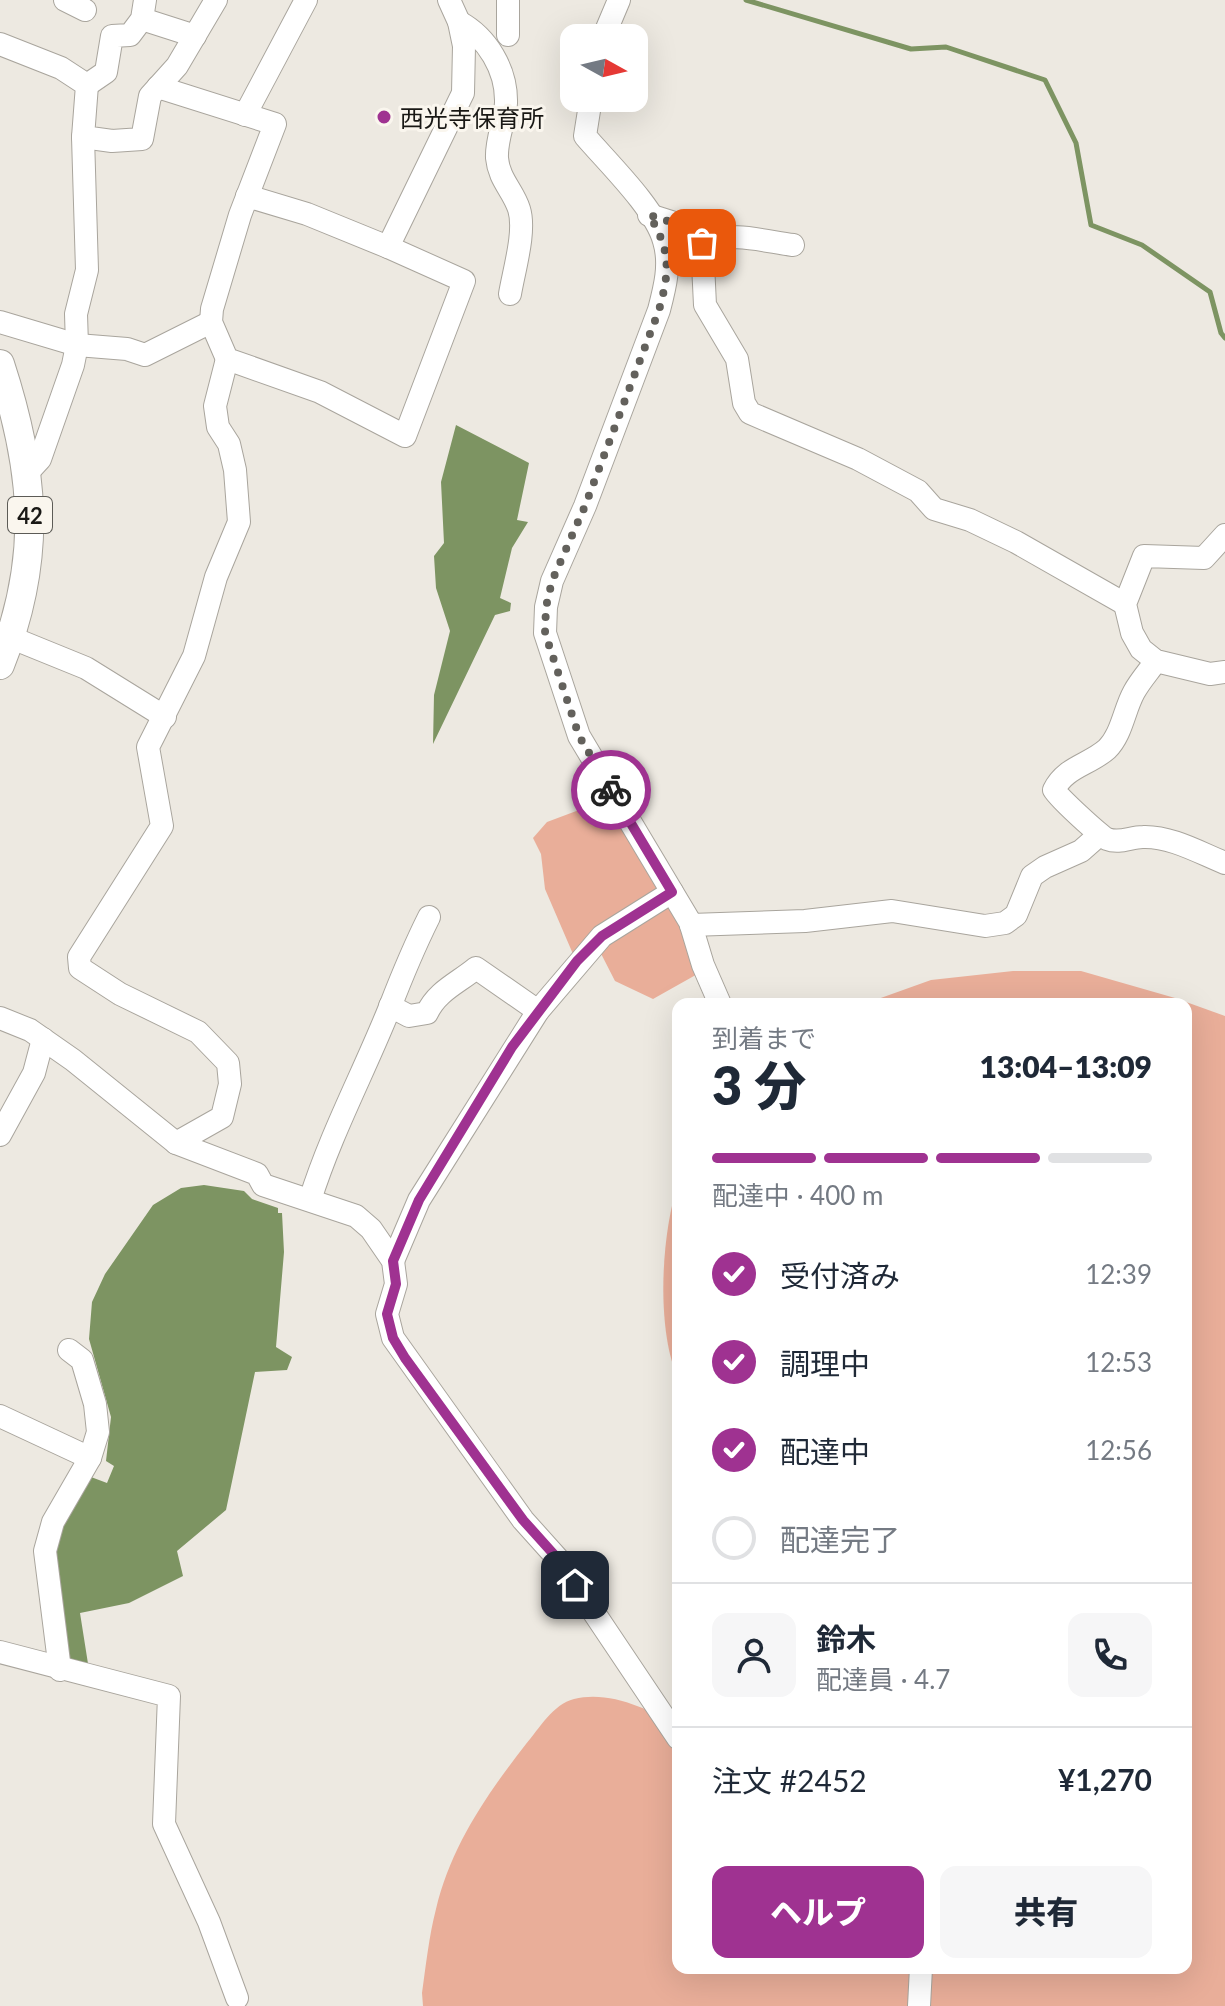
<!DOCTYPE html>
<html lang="ja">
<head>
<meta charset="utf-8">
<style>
	body { margin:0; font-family:Lato,"Noto Sans JP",sans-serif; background:#f6f6f7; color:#1f2937; height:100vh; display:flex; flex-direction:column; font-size:30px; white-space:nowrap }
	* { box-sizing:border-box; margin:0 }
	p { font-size:26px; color:#747a83 }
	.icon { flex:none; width:44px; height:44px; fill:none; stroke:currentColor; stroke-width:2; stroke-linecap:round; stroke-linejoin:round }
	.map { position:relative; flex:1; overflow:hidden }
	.sheet { position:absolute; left:672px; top:998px; width:520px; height:976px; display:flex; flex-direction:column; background:#fff; border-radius:16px; box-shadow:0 8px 32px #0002 }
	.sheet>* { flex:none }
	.needle { width:52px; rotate:98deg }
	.buttons { position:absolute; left:560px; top:24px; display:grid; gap:16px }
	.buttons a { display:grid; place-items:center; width:88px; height:88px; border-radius:16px; background:#fff; box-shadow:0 8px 32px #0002; font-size:40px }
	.pin { position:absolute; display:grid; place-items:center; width:68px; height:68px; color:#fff; margin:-34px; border-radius:16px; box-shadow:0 4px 12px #0006 }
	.courier { position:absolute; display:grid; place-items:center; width:80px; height:80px; margin:-40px; border:6px solid #9f3291; border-radius:50%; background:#fff; color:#222; box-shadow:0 2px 10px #0007 }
	.summary em { font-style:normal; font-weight:800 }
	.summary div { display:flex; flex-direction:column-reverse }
	.summary { display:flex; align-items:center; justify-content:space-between; height:136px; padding:0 40px }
	h1 { font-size:52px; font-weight:800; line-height:60px }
	.bar { display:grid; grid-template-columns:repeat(4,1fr); gap:12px 8px; align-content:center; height:96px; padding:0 40px }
	.bar i { height:10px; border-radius:6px; background:#e0e1e3 }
	.bar .current { background:#9f3291 }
	.bar p { grid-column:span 4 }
	.line { display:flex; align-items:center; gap:20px; padding:0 40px; border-top:2px solid #e0e1e3 }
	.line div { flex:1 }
	.round { display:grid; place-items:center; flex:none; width:84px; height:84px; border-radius:16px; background:#f6f6f7 }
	ol { padding:0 40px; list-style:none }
	li { display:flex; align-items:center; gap:24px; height:88px }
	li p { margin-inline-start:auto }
	li .icon { padding:8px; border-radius:50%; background:#9f3291; color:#fff; stroke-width:4 }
	li:last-child { color:#747a83 }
	li i { width:44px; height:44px; border:4px solid #e0e1e3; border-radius:50% }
	.button { display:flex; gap:16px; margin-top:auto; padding:16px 40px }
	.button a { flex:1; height:92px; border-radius:16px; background:#9f3291; color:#fff; font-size:32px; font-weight:800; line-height:92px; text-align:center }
	.button a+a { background:#f6f6f7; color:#1f2937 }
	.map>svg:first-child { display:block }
	.green { fill:#e9ae99 }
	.water { fill:#7d9462 }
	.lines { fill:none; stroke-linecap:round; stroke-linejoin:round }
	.stream { stroke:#7d9462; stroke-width:5 }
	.minor-casing { stroke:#a9a59d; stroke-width:24 }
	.major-casing { stroke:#a9a59d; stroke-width:30 }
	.minor { stroke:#fff; stroke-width:22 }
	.major { stroke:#fff; stroke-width:28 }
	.done { stroke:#63615c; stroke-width:8; stroke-dasharray:0 14.4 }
	.route { stroke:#9f3291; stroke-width:10 }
	.poi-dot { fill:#9f3291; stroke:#faf6ee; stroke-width:3 }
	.labels { text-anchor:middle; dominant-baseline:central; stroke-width:6; stroke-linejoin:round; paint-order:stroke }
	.shield { fill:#faf6ee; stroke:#5c5b56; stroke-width:2 }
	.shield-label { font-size:22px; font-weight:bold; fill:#191815 }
	.poi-label { font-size:24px; fill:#191815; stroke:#faf6ee; text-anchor:start }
</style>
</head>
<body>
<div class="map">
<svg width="1225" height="2006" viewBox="0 0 1225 2006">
	<rect width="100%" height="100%" fill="#ede9e1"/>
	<g class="green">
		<path d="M 611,798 L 666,890 L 701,972 L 653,999 L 615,981 L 592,936 L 573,954 L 545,889 L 541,854 L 533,838 L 547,822 Z"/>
		<path d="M 1013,971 L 1081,971 L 1175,998 L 1225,1016 L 1225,2006 L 423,2006 L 422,1993 C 426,1965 429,1936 436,1909 C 451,1846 487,1794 526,1744 C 539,1729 553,1704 574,1699 C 609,1690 649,1709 678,1726 L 678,1968 L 1186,1968 L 1186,1004 L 864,1004 L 931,980 Z"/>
		<path d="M 678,1184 L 678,1378 C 656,1330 661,1234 678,1184 Z"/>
	</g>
	<g class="water">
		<path d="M 456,425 L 529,463 L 517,520 L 528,522 L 512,548 L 500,598 L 511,603 L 510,611 L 495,615 L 433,744 L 434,695 L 450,631 L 436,588 L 434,556 L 444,543 L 441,482 Z"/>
		<path d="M 204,1185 L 244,1191 L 252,1199 L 278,1208 L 278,1213 L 282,1213 L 284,1252 L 276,1347 L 292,1357 L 287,1370 L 255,1372 L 226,1510 L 177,1551 L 183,1576 L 129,1603 L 80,1613 L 89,1670 L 75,1669 L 63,1651 L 51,1552 L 61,1518 L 91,1477 L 107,1483 L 114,1466 L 106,1461 L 111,1417 L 89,1339 L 92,1302 L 105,1274 L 153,1205 L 181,1188 Z"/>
	</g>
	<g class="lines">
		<path class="stream" d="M 746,0 L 911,49 L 946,47 L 1045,80 L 1076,143 L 1091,225 L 1142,245 L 1210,292 L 1221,333 L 1225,338"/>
		<g class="minor-casing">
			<g id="minor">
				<path d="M 65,0 L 85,10"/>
				<path d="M 508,0 L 508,35"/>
				<path d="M 142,19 L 195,36"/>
				<path d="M 459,22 C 487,37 507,70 506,103 C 505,122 496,139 497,158 C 499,180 513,190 519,209 C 526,231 514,270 510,294"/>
				<path d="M 603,38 L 619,0"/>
				<path d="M 0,44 L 61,68 L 87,85 L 83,137 L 112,141 L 142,139 L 150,96 L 177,66 L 216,0"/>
				<path d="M 87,85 L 106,72 L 112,36 L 130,35 L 142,19 L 145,0"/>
				<path d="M 158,87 L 275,124 L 240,215 L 212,309 L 211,322 L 227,359 L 320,392 L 405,436 L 464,281 L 388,247 L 463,93 L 464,46 L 459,22 L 449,0"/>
				<path d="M 591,98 L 585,136 C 608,163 655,208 664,241 C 671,264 665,287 659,310 L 585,506 L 552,581 L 546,607 L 545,633 L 579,736 L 690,922 L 703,965 L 720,1004"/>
				<path d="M 245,115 L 306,0"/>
				<path d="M 247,196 L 307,214 L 388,247"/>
				<path d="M 649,215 L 687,227 L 702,243 L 705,305 L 737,359 L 744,403 L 750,413 L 858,459 L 918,491 L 934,509 L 970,520 L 1016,542 L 1125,604"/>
				<path d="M 702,243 C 731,231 763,241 793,245"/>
				<path d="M 0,322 L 77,345 L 127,349 L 145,355 L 211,322"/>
				<path d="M 28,472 L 40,459 L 73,365 L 77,345 L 76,314 L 87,270 L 83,137"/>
				<path d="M 1225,535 L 1204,558 L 1144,556 L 1125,604 L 1132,633 L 1141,649 L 1156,661 L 1210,674 L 1225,672"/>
				<path d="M 0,633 L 86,668 L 165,717"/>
				<path d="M 1156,661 C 1149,671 1140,681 1134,692 C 1124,710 1122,734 1107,749 C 1089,765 1065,767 1054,790 C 1055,794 1102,838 1107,839 C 1120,844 1130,837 1143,837 C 1171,836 1200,853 1225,863"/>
				<path d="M 691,925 L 805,921 L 892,911 L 985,926 L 1005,923 L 1016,915 L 1032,876 L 1045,867 L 1081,851 L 1098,836"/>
				<path d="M 390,1006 L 409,1016 L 427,1013 C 437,991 458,983 476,968 L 538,1011"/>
				<path d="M 0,1018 L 30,1030 L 73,1060 L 176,1143 L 257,1174 L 263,1185 L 356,1216 L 371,1229 L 393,1261 L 396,1284 L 387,1314 L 393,1338 L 523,1520 L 558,1559 L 678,1738"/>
				<path d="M 0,1135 L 34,1073 L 43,1039"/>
				<path d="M 176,1143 L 222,1117 L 230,1084 L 228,1063 L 198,1032 L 120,994 L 80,968 L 79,957 L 162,826 L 148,747 L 194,656 L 216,577 L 239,522 L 235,470 L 229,444 L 218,427 L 215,406 L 227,359"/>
				<path d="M 310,1200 C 331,1133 364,1072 390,1007 C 402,976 414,947 429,917"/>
				<path d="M 393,1261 L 419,1200 L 538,1011 L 602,936 L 672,892"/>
				<path d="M 0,1416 L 90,1458"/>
				<path d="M 0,1652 L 169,1696 L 164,1824 L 209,1922 L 237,1998"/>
				<path d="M 60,1670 L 45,1551 L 53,1522 L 90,1458 L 98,1432 L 95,1404 L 82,1360 L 69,1350"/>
				<path d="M 919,2006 L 921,1968"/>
			</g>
		</g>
		<g class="major-casing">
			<path id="major" d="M 0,364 C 35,471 43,558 0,665"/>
		</g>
		<use href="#minor" class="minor"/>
		<use href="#major" class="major"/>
	</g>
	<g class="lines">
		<path class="done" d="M 611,790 L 579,736 L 545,633 L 546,607 L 552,581 L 585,506 L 659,310 C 670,270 671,251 649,215 L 687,227 L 702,243"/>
		<path class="route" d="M 575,1585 L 558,1559 L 523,1520 L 405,1358 L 393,1338 L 387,1314 L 396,1284 L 393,1261 L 419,1200 L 512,1047 L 577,961 L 602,936 L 672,892 L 611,790"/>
	</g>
	<circle class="poi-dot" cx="384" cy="117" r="8"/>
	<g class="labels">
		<rect class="shield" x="8" y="497" width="44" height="36" rx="6"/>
		<g class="shield-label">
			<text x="30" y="515">42</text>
		</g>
		<g class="poi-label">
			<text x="400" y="117">西光寺保育所</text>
		</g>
	</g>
</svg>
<div class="buttons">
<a><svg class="needle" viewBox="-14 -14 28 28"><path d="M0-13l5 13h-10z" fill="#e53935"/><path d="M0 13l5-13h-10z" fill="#747a83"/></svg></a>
</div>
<div class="pin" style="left:702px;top:243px;background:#ea580c"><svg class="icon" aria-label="bag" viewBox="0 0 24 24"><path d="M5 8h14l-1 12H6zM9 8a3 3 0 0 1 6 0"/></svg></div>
<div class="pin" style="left:575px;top:1585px;background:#1f2937"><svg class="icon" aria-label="home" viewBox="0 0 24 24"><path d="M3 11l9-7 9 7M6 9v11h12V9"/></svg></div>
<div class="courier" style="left:611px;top:790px"><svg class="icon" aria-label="bike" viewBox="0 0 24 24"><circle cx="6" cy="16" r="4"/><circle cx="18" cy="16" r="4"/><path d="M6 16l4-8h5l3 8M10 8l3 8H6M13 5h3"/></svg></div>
<section class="sheet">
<div class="summary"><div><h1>3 分</h1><p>到着まで</p></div><em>13:04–13:09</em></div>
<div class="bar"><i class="current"></i><i class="current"></i><i class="current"></i><i></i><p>配達中 · 400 m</p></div>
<ol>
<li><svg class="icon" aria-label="check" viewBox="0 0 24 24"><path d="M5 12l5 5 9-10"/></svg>受付済み<p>12:39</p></li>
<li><svg class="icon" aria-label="check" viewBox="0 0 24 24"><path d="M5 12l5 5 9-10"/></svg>調理中<p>12:53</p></li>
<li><svg class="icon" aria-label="check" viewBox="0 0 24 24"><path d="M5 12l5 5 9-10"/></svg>配達中<p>12:56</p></li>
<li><i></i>配達完了</li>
</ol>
<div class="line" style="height:144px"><a class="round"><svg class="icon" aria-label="person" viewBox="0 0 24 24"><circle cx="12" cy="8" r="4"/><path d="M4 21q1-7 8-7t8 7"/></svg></a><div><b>鈴木</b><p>配達員 · 4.7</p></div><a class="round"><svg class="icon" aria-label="phone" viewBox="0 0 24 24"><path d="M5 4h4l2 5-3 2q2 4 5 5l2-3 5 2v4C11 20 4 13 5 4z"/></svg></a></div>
<div class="line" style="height:104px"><div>注文 #2452</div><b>¥1,270</b></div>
<div class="button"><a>ヘルプ</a><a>共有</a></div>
</section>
</div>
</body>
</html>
